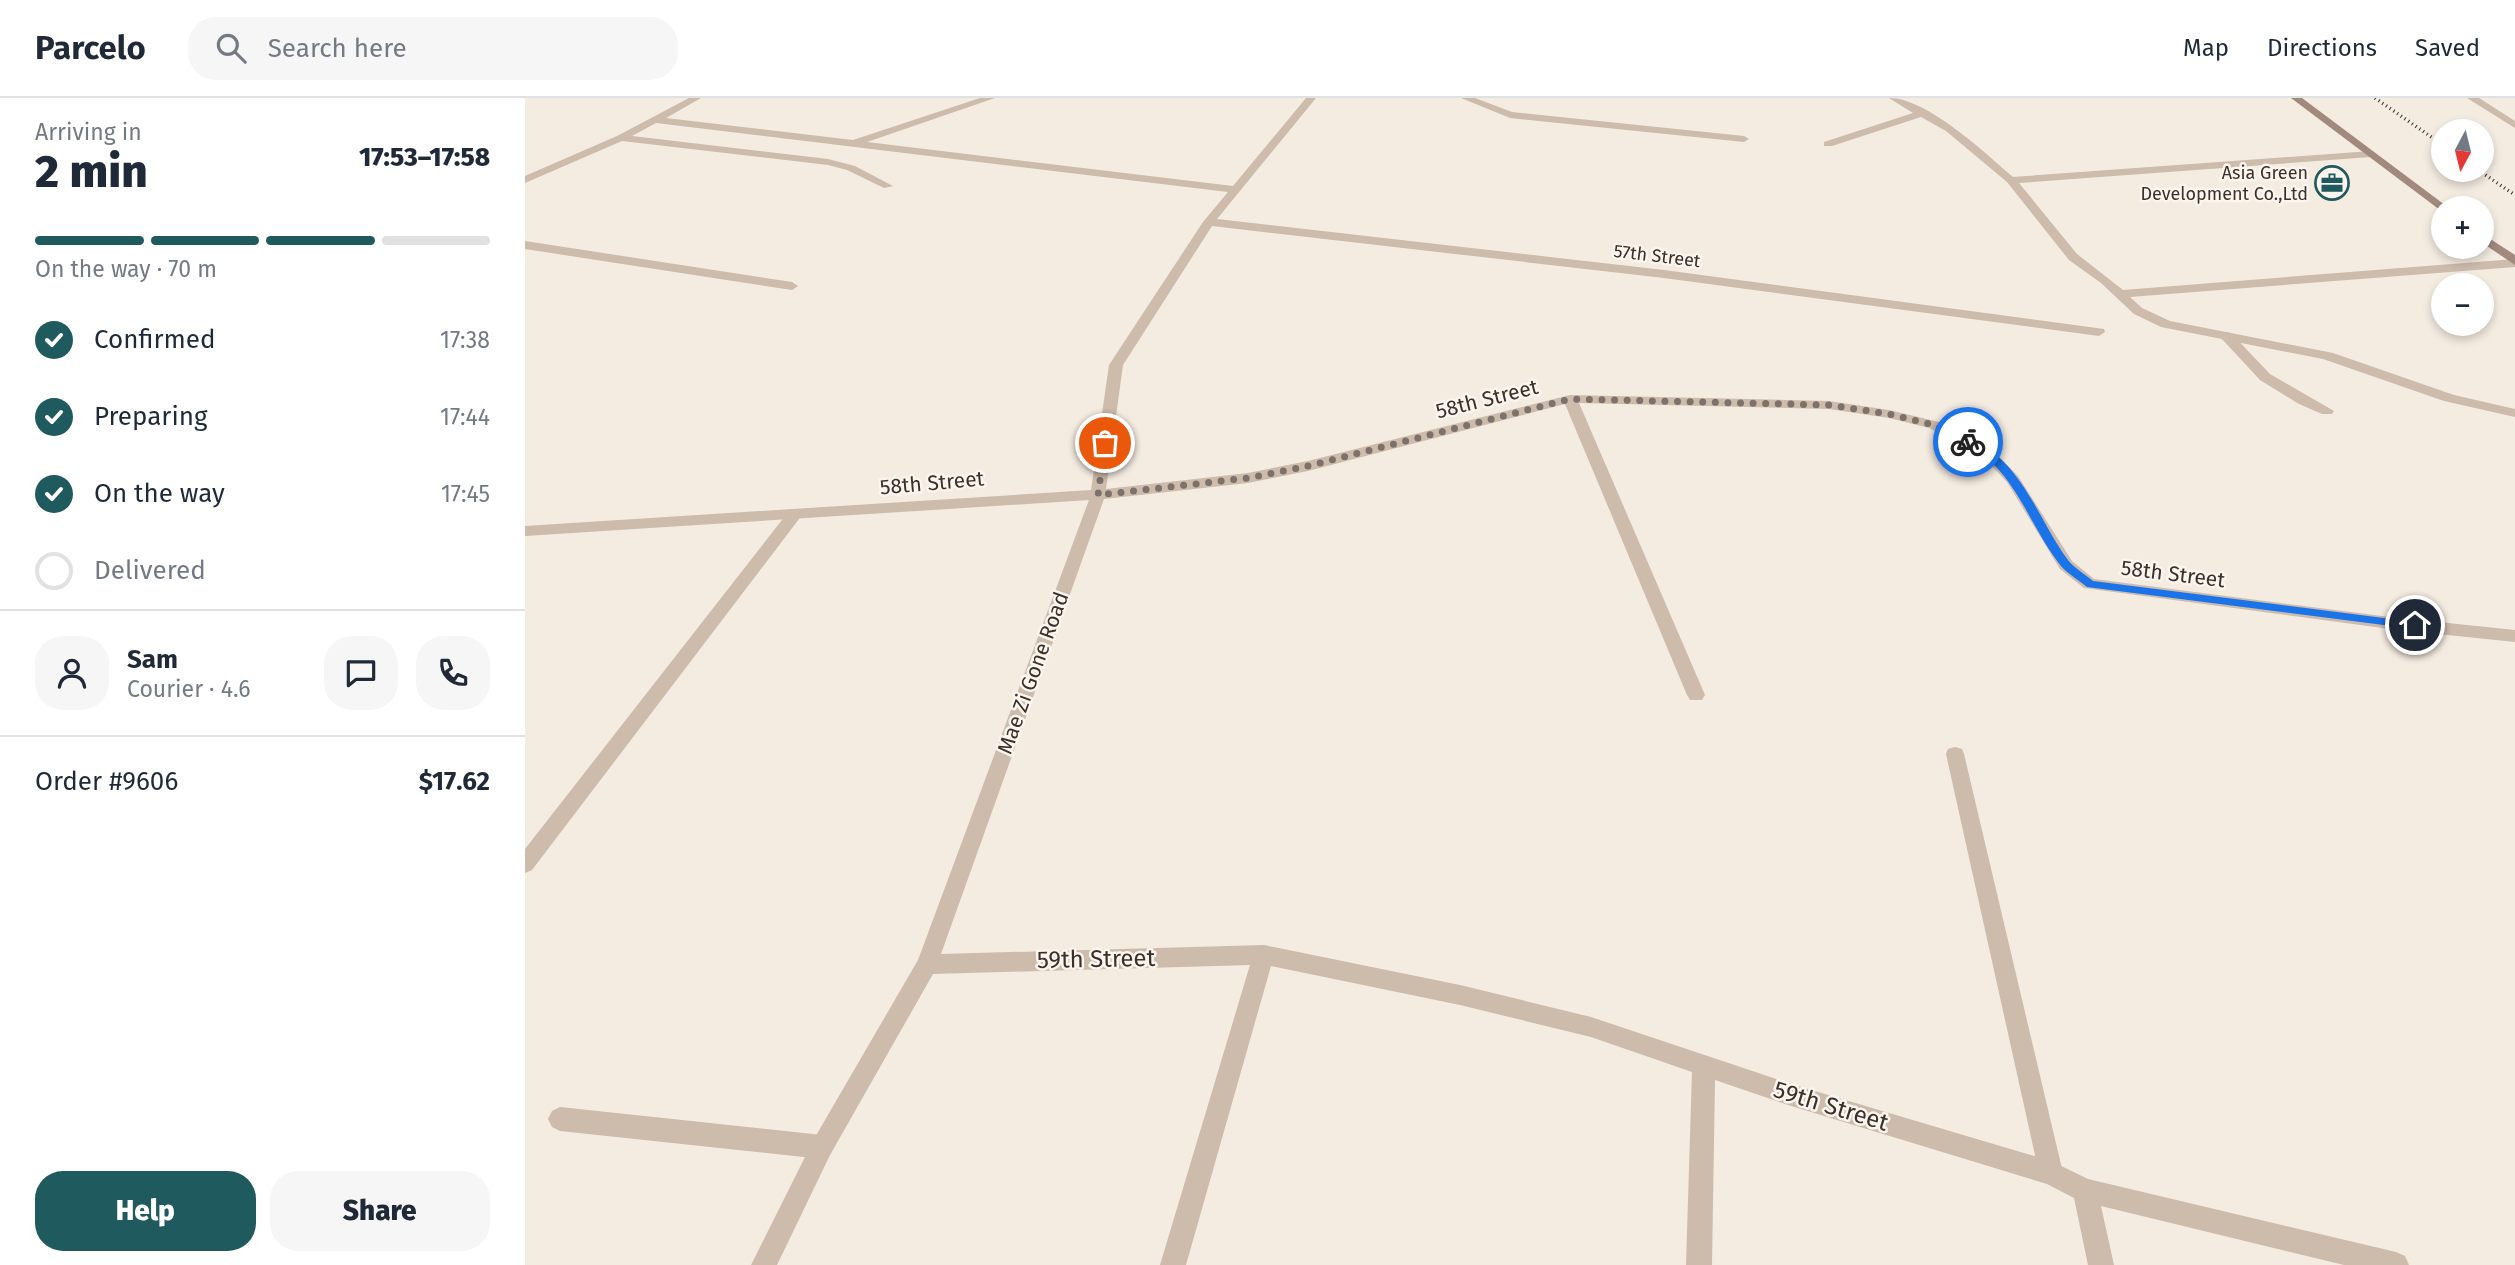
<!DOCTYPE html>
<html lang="en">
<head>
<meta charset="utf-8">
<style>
	body { margin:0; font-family:"Fira Sans",sans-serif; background:#f6f6f7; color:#1f2937; height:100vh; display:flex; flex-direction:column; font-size:26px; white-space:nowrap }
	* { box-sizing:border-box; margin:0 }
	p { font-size:23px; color:#747a83 }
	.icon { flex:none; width:38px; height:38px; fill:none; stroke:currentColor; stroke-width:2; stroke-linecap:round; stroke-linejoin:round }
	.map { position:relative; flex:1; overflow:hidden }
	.drawer { display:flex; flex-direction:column; background:#fff; width:525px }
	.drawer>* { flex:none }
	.needle { width:46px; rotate:187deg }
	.fabs { position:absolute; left:1906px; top:21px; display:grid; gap:14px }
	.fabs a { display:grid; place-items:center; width:63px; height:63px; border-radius:50%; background:#fff; box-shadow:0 4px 10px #0003; font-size:35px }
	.pin { position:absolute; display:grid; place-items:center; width:60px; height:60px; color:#fff; margin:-30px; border:4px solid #fff; border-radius:50%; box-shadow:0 2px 7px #0007 }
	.courier { position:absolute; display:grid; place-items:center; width:70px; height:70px; margin:-35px; border:5px solid #1a73e8; border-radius:50%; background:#fff; color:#222; box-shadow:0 2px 9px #0007 }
	.summary em { font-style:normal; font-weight:800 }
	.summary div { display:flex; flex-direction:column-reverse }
	.summary { display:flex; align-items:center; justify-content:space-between; height:119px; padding:0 35px }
	h1 { font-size:46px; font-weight:800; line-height:52px }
	.bar { display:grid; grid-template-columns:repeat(4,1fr); gap:10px 7px; align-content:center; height:84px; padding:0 35px }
	.bar i { height:9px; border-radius:5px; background:#e0e1e3 }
	.bar .on { background:#1f5a5e }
	.bar p { grid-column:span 4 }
	.line { display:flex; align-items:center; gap:18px; padding:0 35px; border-top:2px solid #e0e1e3 }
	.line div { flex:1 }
	.round { display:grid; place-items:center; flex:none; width:74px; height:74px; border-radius:28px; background:#f6f6f7 }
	ol { padding:0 35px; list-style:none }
	li { display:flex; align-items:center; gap:21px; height:77px }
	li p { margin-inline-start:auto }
	li .icon { padding:7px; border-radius:50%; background:#1f5a5e; color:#fff; stroke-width:4 }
	li:last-child { color:#747a83 }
	li i { width:38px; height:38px; border:4px solid #e0e1e3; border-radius:50% }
	.cta { display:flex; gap:14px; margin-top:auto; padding:14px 35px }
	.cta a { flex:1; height:80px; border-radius:28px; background:#1f5a5e; color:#fff; font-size:28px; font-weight:800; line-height:80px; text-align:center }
	.cta a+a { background:#f6f6f7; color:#1f2937 }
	header { display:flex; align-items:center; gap:42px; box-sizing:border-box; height:98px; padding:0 35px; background:#fff; border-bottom:2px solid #e0e1e3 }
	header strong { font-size:33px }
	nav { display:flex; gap:38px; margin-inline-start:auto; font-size:24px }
	.search { width:490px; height:63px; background:#f6f6f7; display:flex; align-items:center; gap:18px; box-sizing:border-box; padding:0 24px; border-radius:28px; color:#747a83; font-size:26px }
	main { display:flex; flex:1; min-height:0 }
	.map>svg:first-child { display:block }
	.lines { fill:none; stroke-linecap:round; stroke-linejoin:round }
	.service { fill:#cdbbac; fill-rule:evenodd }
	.minor { fill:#cdbbac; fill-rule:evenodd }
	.secondary { fill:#a18a7d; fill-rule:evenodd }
	.rail { stroke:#3b302b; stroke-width:3.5; stroke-dasharray:1 3.5; stroke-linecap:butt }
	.route { fill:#1a73e8 }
	.done { stroke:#7c716b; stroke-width:7; stroke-dasharray:0 12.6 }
	.labels { text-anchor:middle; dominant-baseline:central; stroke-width:5; stroke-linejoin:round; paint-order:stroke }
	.far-poi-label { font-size:18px; fill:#3b302b; stroke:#fbf5ee; text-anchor:end }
	.far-street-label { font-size:18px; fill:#3b302b; stroke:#fbf5ee }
	.street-label { font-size:21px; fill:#3b302b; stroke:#fbf5ee }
	.near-street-label { font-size:24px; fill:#3b302b; stroke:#fbf5ee }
</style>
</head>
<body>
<header>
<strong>Parcelo</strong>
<div class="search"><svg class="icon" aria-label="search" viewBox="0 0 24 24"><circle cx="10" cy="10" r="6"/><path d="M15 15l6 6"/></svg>Search here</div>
<nav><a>Map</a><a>Directions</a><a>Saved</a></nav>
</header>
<main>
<section class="drawer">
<div class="summary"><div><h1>2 min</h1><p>Arriving in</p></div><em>17:53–17:58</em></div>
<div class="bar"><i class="on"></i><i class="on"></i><i class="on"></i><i></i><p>On the way · 70 m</p></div>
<ol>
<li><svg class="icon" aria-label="check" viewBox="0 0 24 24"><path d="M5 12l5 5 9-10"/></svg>Confirmed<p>17:38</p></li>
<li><svg class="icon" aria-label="check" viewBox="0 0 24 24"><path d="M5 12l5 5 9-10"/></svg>Preparing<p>17:44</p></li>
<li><svg class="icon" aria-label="check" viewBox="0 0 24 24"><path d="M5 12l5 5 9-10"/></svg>On the way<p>17:45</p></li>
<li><i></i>Delivered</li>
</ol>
<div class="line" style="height:126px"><a class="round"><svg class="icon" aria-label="person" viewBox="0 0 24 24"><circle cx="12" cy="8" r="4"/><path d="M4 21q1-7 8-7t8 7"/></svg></a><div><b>Sam</b><p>Courier · 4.6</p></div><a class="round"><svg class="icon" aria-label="chat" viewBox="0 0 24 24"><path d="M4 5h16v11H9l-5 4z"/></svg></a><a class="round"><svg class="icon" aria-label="phone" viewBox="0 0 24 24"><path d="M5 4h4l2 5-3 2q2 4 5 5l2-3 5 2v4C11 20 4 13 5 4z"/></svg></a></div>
<div class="line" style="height:91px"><div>Order #9606</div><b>$17.62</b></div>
<div class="cta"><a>Help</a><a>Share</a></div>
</section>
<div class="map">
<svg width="1990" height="1167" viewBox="0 0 1990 1167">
	<rect width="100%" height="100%" fill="#f4ebe1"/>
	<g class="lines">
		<g class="service">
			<path d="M 1701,234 L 1808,255 L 1929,297 L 1990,311 L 1990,319 L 1919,303 L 1798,261 L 1696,241 L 1696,235 Z"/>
			<path d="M 269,412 L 274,413 L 277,417 L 274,421 L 7,772 L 0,775 L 0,751 L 264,413 Z"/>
			<path d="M 1430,649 L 1437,651 L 1439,656 L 1538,1075 L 1534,1083 L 1526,1087 L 1518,1083 L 1514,1075 L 1421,656 L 1423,651 Z"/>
			<path d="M 35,1009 L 297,1037 L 305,1041 L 309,1049 L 305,1057 L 297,1061 L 35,1033 L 27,1029 L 23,1021 L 27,1013 Z"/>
		</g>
		<g class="minor">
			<path d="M 164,0 L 176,0 L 141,20 L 328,42 L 455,0 L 470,0 L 342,44 L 708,88 L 781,0 L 791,0 L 692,121 L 1139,172 L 1579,231 L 1580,234 L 1574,238 L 1139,180 L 687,128 L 598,267 L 581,391 L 723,375 L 783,363 L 1045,297 L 1304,303 L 1364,312 L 1414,324 L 1463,348 L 1493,378 L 1547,463 L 1569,481 L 1865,519 L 1990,532 L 1990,544 L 1865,531 L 1559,490 L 1535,471 L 1482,384 L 1453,354 L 1404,330 L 1364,320 L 1304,311 L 1054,305 L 1180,597 L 1177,602 L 1165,602 L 1162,597 L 1040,306 L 783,373 L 723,385 L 579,401 L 416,856 L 739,847 L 935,887 L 1066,919 L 1263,985 L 1526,1063 L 1563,1081 L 1871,1154 L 1880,1158 L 1884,1167 L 1819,1167 L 1576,1108 L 1589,1167 L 1563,1167 L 1549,1100 L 1522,1086 L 1263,1007 L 1190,982 L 1187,1167 L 1161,1167 L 1167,974 L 1066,939 L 935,907 L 746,868 L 661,1167 L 635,1167 L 725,867 L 408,876 L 305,1057 L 252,1167 L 226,1167 L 289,1041 L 393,862 L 564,402 L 0,438 L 0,428 L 566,392 L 584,267 L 678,124 L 703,94 L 131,25 L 107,38 L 303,61 L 330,68 L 368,88 L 359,90 L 322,72 L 303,67 L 97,43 L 0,85 L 0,78 L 92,38 Z"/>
			<path d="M 936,0 L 950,0 L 987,14 L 1219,38 L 1224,41 L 1219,44 L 985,20 Z"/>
			<path d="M 1364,0 C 1402,0 1459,54 1488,79 L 1846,53 L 1851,56 L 1846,59 L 1494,85 L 1552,156 L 1598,192 L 1990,161 L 1990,169 L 1605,199 L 1617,210 L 1645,223 L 1706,235 L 1745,276 L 1809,313 L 1807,316 L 1797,316 L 1774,306 L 1735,282 L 1697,241 L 1636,229 L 1609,216 L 1576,185 L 1544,162 L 1482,84 L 1421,33 L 1396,19 L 1307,48 L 1299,48 L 1299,44 L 1388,15 Z"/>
			<path d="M 1942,0 L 1954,0 L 1990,23 L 1990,30 Z"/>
			<path d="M 0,143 L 267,184 L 273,188 L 267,192 L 0,151 Z"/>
		</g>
		<g class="secondary">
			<path d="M 1766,0 L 1777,0 L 1924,110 L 1915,112 Z"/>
			<path d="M 1956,135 L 1990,157 L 1990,167 L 1956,144 Z"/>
		</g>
		<g class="rail">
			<path d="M 1850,0 L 1918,47"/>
			<path d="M 1953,72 L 1990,97"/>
		</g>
	</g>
	<path class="route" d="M 1443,341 C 1495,358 1513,422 1543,462 C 1549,470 1560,476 1568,483 L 1890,524 L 1895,527 L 1890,531 L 1562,489 C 1554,482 1543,476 1536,468 C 1503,427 1491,371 1440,346 L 1439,344 Z"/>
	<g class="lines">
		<path class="done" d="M 580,345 L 573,397 L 723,380 L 783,368 L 1045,301 L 1304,307 L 1364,316 L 1409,327 L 1443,344"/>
	</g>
	<defs>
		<g id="office-ring" transform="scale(1.75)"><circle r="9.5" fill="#fbf5ee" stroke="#1f5a5e" stroke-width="1.5"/><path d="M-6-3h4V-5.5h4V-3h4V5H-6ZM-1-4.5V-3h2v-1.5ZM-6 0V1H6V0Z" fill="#1f5a5e"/></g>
	</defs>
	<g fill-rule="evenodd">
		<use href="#office-ring" x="1807" y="85"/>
	</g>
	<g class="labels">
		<g class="far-poi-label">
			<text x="1783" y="75">Asia Green<tspan x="1783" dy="21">Development Co.,Ltd</tspan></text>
		</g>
		<g class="far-street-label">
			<text transform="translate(1132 158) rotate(7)">57th Street</text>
		</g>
		<g class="street-label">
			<text transform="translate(962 301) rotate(-14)">58th Street</text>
			<text transform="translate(407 385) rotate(-5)">58th Street</text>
			<text transform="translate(1648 476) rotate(7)">58th Street</text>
			<text transform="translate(508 575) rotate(-70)">Mae Zi Gone Road</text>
		</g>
		<g class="near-street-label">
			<text transform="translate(571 861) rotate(-1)">59th Street</text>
			<text transform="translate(1306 1008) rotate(17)">59th Street</text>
		</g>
	</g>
</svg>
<div class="fabs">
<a><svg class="needle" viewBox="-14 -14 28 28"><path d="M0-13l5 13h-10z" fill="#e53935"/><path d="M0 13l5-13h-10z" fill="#747a83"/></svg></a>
<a>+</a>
<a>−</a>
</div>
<div class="pin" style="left:580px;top:345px;background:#ea580c"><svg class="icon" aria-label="bag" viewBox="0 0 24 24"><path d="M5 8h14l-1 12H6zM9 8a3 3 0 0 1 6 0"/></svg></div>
<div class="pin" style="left:1890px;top:527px;background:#1f2937"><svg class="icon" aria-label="home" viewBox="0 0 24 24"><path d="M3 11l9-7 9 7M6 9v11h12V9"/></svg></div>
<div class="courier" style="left:1443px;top:344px"><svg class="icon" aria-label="bike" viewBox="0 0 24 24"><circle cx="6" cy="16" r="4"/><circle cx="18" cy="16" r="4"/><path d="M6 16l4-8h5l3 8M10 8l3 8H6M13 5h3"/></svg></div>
</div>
</main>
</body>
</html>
